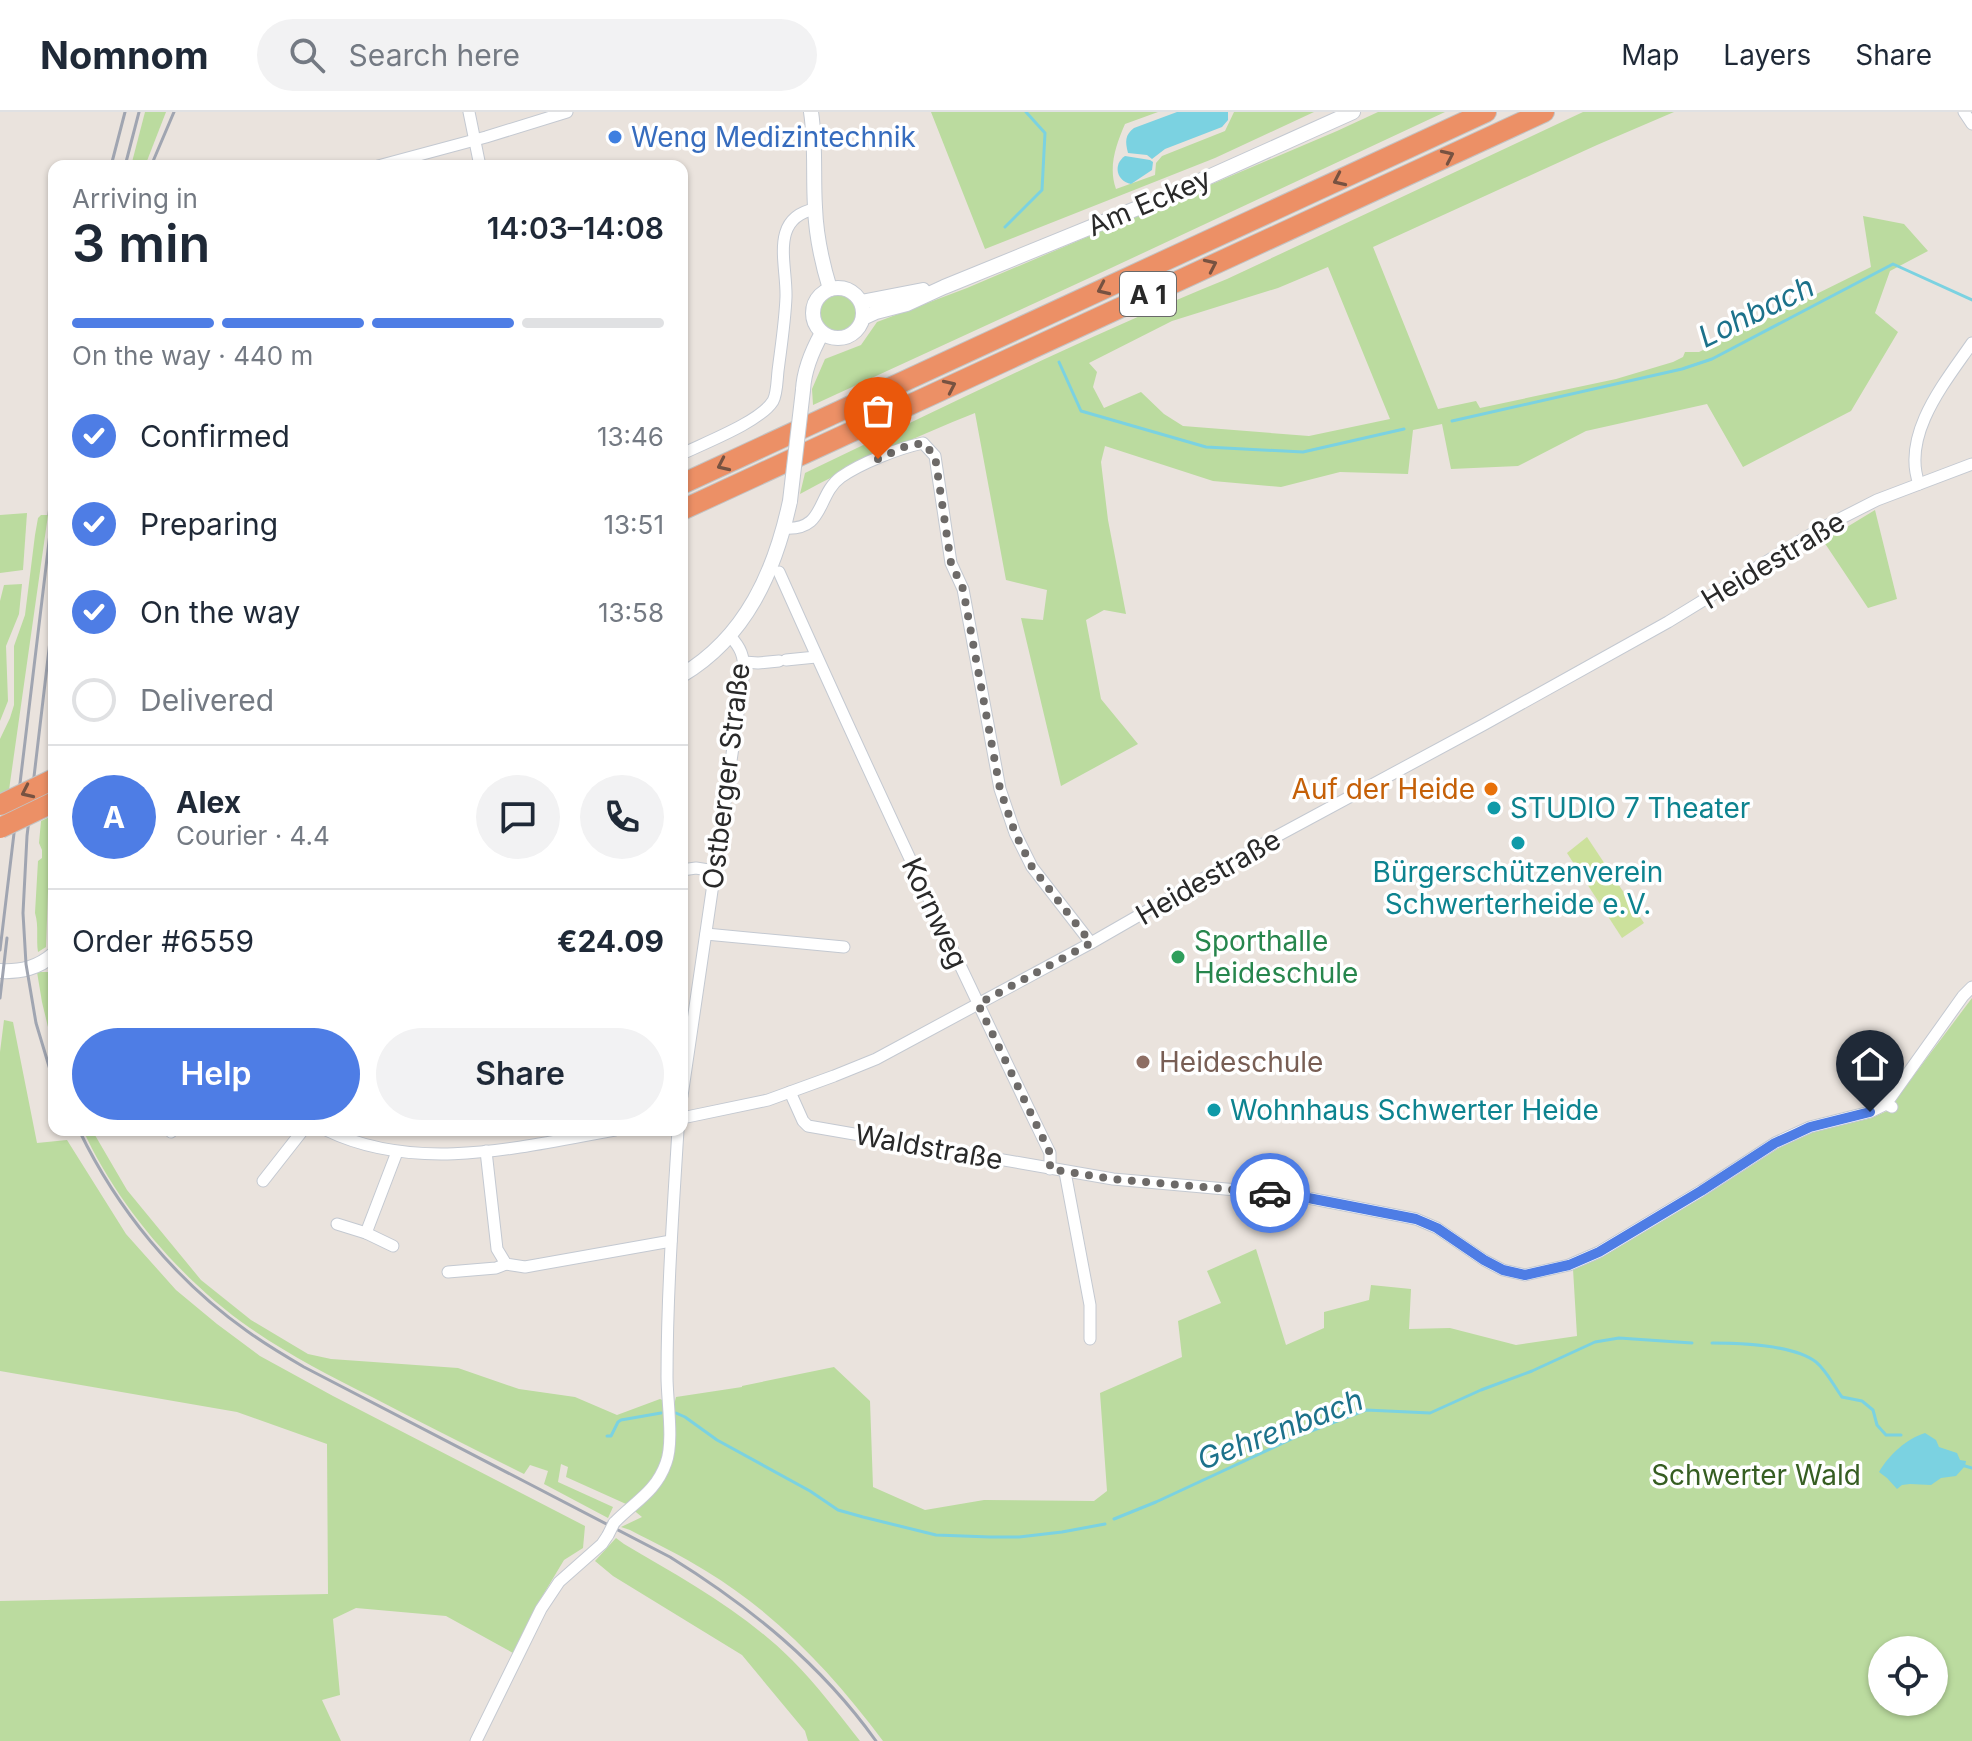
<!DOCTYPE html>
<html lang="en">
<head>
<meta charset="utf-8">
<style>
	body { margin:0; font-family:Inter,sans-serif; background:#f2f2f3; color:#1f2937; height:100vh; display:flex; flex-direction:column; font-size:30px; white-space:nowrap }
	* { box-sizing:border-box; margin:0 }
	p { font-size:26px; color:#747a83 }
	.icon { flex:none; width:44px; height:44px; fill:none; stroke:currentColor; stroke-width:2; stroke-linecap:round; stroke-linejoin:round }
	.map { position:relative; flex:1; overflow:hidden }
	.panel { position:absolute; left:48px; top:48px; width:640px; height:976px; display:flex; flex-direction:column; background:#fff; border-radius:16px; box-shadow:0 2px 6px #0004 }
	.panel>* { flex:none }
	.tools { position:absolute; left:1868px; top:1524px; display:grid; gap:16px }
	.tools a { display:grid; place-items:center; width:80px; height:80px; border-radius:50%; background:#fff; box-shadow:0 2px 6px #0004; font-size:40px }
	.pin { position:absolute; display:grid; place-items:center; width:68px; height:68px; color:#fff; margin:-82px -34px; border-radius:50% 50% 50% 0; rotate:-45deg; box-shadow:0 0 8px #0007 }
	.pin .icon { rotate:45deg }
	.courier { position:absolute; display:grid; place-items:center; width:80px; height:80px; margin:-40px; border:6px solid #4e7de5; border-radius:50%; background:#fff; color:#222; box-shadow:0 2px 10px #0007 }
	.headline em { font-style:normal; font-weight:600 }
	.headline div { display:flex; flex-direction:column-reverse }
	.headline { display:flex; align-items:center; justify-content:space-between; height:136px; padding:0 24px }
	h1 { font-size:52px; font-weight:600; line-height:60px }
	.bar { display:grid; grid-template-columns:repeat(4,1fr); gap:12px 8px; align-content:center; height:96px; padding:0 24px }
	.bar i { height:10px; border-radius:6px; background:#e0e1e3 }
	.bar .on { background:#4e7de5 }
	.bar p { grid-column:span 4 }
	.line { display:flex; align-items:center; gap:20px; padding:0 24px; border-top:2px solid #e0e1e3 }
	.line div { flex:1 }
	.round { display:grid; place-items:center; flex:none; width:84px; height:84px; border-radius:42px; background:#f2f2f3 }
	ol { padding:0 24px; list-style:none }
	li { display:flex; align-items:center; gap:24px; height:88px }
	li p { margin-inline-start:auto }
	li .icon { padding:8px; border-radius:50%; background:#4e7de5; color:#fff; stroke-width:4 }
	li:last-child { color:#747a83 }
	li i { width:44px; height:44px; border:4px solid #e0e1e3; border-radius:50% }
	.cta { display:flex; gap:16px; margin-top:auto; padding:16px 24px }
	.cta a { flex:1; height:92px; border-radius:48px; background:#4e7de5; color:#fff; font-size:32px; font-weight:600; line-height:92px; text-align:center }
	.cta a+a { background:#f2f2f3; color:#1f2937 }
	header { display:flex; align-items:center; gap:48px; box-sizing:border-box; height:112px; padding:0 40px; background:#fff; border-bottom:2px solid #e0e1e3 }
	header strong { font-size:38px }
	nav { display:flex; gap:44px; margin-inline-start:auto; font-size:28px }
	.search { width:560px; height:72px; background:#f2f2f3; display:flex; align-items:center; gap:20px; box-sizing:border-box; padding:0 28px; border-radius:44px; color:#747a83; font-size:30px }
	.map>svg:first-child { display:block }
	.green { fill:#bbdb9f; fill-rule:evenodd }
	.pitch { fill:#cce19c }
	.water { fill:#7bd2e1 }
	.lines { fill:none; stroke-linecap:round; stroke-linejoin:round }
	.stream { stroke:#7bd2e1; stroke-width:3 }
	.minor-tunnel { stroke:#c3beb9; stroke-width:11; stroke-dasharray:11 5.5; stroke-linecap:butt }
	.minor-casing { stroke:#c4c9d1; stroke-width:13 }
	.tertiary-casing { stroke:#c4c9d1; stroke-width:16 }
	.motorway-casing { stroke:#c3c3c3; stroke-width:22 }
	.minor { stroke:#fff; stroke-width:11 }
	.tertiary { stroke:#fff; stroke-width:14 }
	.motorway { stroke:#ec9066; stroke-width:20 }
	.rail { stroke:#a0a5b1; stroke-width:3 }
	.minor-bridge-casing { stroke:#c4c9d1; stroke-width:13; stroke-linecap:butt }
	.tertiary-bridge-casing { stroke:#c4c9d1; stroke-width:16; stroke-linecap:butt }
	.motorway-bridge-casing { stroke:#c3c3c3; stroke-width:22; stroke-linecap:butt }
	.minor-bridge { stroke:#fff; stroke-width:11 }
	.tertiary-bridge { stroke:#fff; stroke-width:14 }
	.motorway-bridge { stroke:#ec9066; stroke-width:20 }
	.oneway { stroke:#775241 }
	.done { stroke:#6d6a68; stroke-width:8; stroke-dasharray:0 14.4 }
	.route { stroke:#4e7de5; stroke-width:10 }
	.shop-dot { fill:#3f7fe0; stroke:#fff; stroke-width:3 }
	.food-dot { fill:#e8710a; stroke:#fff; stroke-width:3 }
	.culture-dot { fill:#0f9aa8; stroke:#fff; stroke-width:3 }
	.leisure-dot { fill:#2e9e5b; stroke:#fff; stroke-width:3 }
	.education-dot { fill:#8d6e63; stroke:#fff; stroke-width:3 }
	.labels { text-anchor:middle; dominant-baseline:central; stroke-width:7; stroke-linejoin:round; paint-order:stroke }
	.shield { fill:#fff; stroke:#696969; stroke-width:2 }
	.shield-label { font-size:26px; font-weight:bold; fill:#292929 }
	.shop-label { font-size:28px; fill:#366cbe; stroke:#fff; text-anchor:start }
	.street-label { font-size:28px; fill:#292929; stroke:#fff }
	.food-label { font-size:28px; fill:#c56008; stroke:#fff; text-anchor:end }
	.culture-label { font-size:28px; fill:#0d838f; stroke:#fff; text-anchor:start }
	.leisure-label { font-size:28px; fill:#27864d; stroke:#fff; text-anchor:start }
	.education-label { font-size:28px; fill:#785e54; stroke:#fff; text-anchor:start }
	.park-label { font-size:28px; fill:#365e22; stroke:#fff }
	.water-label { font-size:30px; font-style:italic; fill:#1c728b; stroke:#fff }
</style>
</head>
<body>
<header>
<strong>Nomnom</strong>
<div class="search"><svg class="icon" aria-label="search" viewBox="0 0 24 24"><circle cx="10" cy="10" r="6"/><path d="M15 15l6 6"/></svg>Search here</div>
<nav><a>Map</a><a>Layers</a><a>Share</a></nav>
</header>
<div class="map">
<svg width="1972" height="1629" viewBox="0 0 1972 1629">
	<rect width="100%" height="100%" fill="#eae3dd"/>
	<g class="green">
		<path d="M 145,0 L 166,0 L 145,54 L 131,54 Z"/>
		<path d="M 931,0 L 1158,0 L 1125,12 C 1116,33 1108,55 1116,77 L 1155,63 L 1156,51 L 1162,44 L 1225,19 L 1234,0 L 1314,0 L 1215,46 L 985,137 Z"/>
		<path d="M 1378,0 L 1445,0 L 1111,156 L 813,293 L 812,277 L 825,247 L 861,233 L 877,210 L 967,176 L 1337,19 Z"/>
		<path d="M 1583,0 L 1674,0 L 1597,33 L 1373,135 L 1438,297 L 1476,289 L 1480,296 L 1616,267 L 1673,250 L 1683,245 L 1685,240 L 1699,240 L 1871,155 L 1863,104 L 1904,112 L 1928,139 L 1890,159 L 1875,201 L 1898,220 L 1851,299 L 1743,355 L 1707,292 L 1586,319 L 1518,354 L 1451,357 L 1442,312 L 1413,318 L 1408,362 L 1340,360 L 1281,375 L 1213,369 L 1105,334 L 1101,350 L 1108,408 L 1126,502 L 1104,498 L 1086,508 L 1101,587 L 1138,632 L 1061,674 L 1021,506 L 1043,508 L 1047,478 L 1006,468 L 975,301 C 915,325 857,351 800,382 L 805,361 C 944,295 1083,226 1227,167 ZM 1328,155 L 1390,307 L 1309,324 L 1183,314 L 1164,302 L 1141,280 L 1104,296 L 1093,275 L 1097,260 L 1089,251 L 1172,209 L 1278,176 Z"/>
		<circle cx="839" cy="200" r="20"/>
		<path d="M 1875,398 L 1897,487 L 1868,496 L 1822,427 L 1847,415 Z"/>
		<path d="M 27,401 L 23,458 L 0,461 L 0,403 Z"/>
		<path d="M 41,403 L 48,403 L 9,678 L 0,682 L 0,627 L 10,606 L 14,593 L 14,534 L 25,503 L 35,423 L 38,406 Z"/>
		<path d="M 22,472 L 19,502 L 6,534 L 8,589 L 0,609 L 0,489 L 4,473 Z"/>
		<path d="M 54,703 L 54,721 L 50,723 L 46,835 L 38,840 C 36,827 39,814 35,801 L 38,749 L 42,746 L 42,738 L 39,731 L 41,709 Z"/>
		<path d="M 37,860 L 50,860 L 54,882 L 54,940 L 42,890 Z"/>
		<path d="M 1972,886 L 1972,1629 L 883,1629 C 834,1563 777,1502 706,1459 C 682,1444 655,1431 630,1418 L 621,1415 L 642,1405 L 626,1392 L 566,1365 L 568,1355 L 561,1352 L 558,1370 L 613,1395 L 608,1406 L 544,1372 L 548,1359 L 530,1353 L 524,1362 C 473,1337 422,1311 372,1285 C 330,1264 289,1243 250,1216 C 182,1169 117,1093 83,1018 L 92,1018 L 127,1078 L 201,1168 L 251,1208 L 308,1242 L 331,1247 L 458,1256 L 519,1277 L 575,1285 L 617,1303 L 660,1287 L 674,1293 L 676,1285 L 742,1275 L 742,1274 L 834,1255 L 870,1289 L 873,1375 L 925,1398 L 984,1388 L 1094,1389 L 1107,1379 L 1100,1281 L 1182,1245 L 1178,1209 L 1221,1191 L 1207,1159 L 1256,1137 L 1286,1233 L 1324,1216 L 1324,1200 L 1369,1188 L 1371,1173 L 1411,1177 L 1409,1217 L 1450,1216 L 1516,1233 L 1577,1224 L 1573,1157 L 1601,1144 L 1699,1087 L 1779,1036 L 1811,1020 L 1872,1006 L 1887,999 ZM 1882,1538 L 1934,1538 L 1934,1590 L 1882,1590 Z"/>
		<path d="M 4,908 L 13,910 L 37,1031 L 67,1028 L 126,1122 L 176,1178 L 217,1212 L 260,1244 L 333,1284 L 585,1414 L 583,1436 L 564,1448 L 537,1493 L 513,1541 L 446,1504 L 356,1496 L 333,1507 L 340,1583 L 322,1588 L 341,1629 L 0,1629 L 0,1489 L 328,1482 L 327,1332 L 237,1300 L 0,1259 L 0,940 Z"/>
		<path d="M 616,1426 L 624,1432 C 682,1466 744,1500 792,1548 C 817,1573 838,1601 860,1629 L 808,1629 L 805,1619 L 742,1543 L 613,1464 L 595,1449 Z"/>
	</g>
	<path class="pitch" d="M 1587,725 L 1644,811 L 1622,826 L 1567,741 Z"/>
	<g class="water">
		<path d="M 1177,0 L 1228,0 L 1228,8 L 1222,15 L 1165,37 L 1152,47 L 1147,43 L 1128,41 C 1125,29 1125,23 1134,16 Z"/>
		<path d="M 1125,44 L 1150,48 L 1153,50 L 1152,58 L 1131,72 C 1116,69 1113,52 1125,44 Z"/>
		<path d="M 1925,1321 L 1936,1328 L 1939,1335 L 1957,1341 L 1960,1348 L 1966,1349 L 1965,1354 L 1956,1364 L 1941,1366 L 1931,1373 L 1910,1372 L 1902,1373 L 1897,1377 L 1887,1366 L 1879,1360 C 1889,1343 1906,1327 1925,1321 Z"/>
	</g>
	<g class="lines">
		<g class="stream">
			<path d="M 1005,115 L 1042,78 L 1045,21 L 1026,0"/>
			<path d="M 1059,250 L 1081,299 L 1206,335 L 1303,340 L 1404,317"/>
			<path d="M 1452,309 L 1682,257 L 1712,247 L 1893,152 L 1972,188"/>
			<path d="M 1712,1231 C 1739,1231 1794,1233 1816,1250 C 1826,1258 1834,1274 1842,1285 L 1862,1289 L 1873,1298 L 1877,1313 L 1886,1323 L 1901,1323"/>
			<path d="M 676,1301 L 685,1305 L 717,1328 L 810,1379 L 838,1398 L 863,1405 L 936,1423 L 990,1425 L 1019,1425 L 1062,1420 L 1105,1412"/>
			<path d="M 607,1324 L 611,1324 L 618,1310 L 621,1308 L 661,1301"/>
			<path d="M 1965,1354 L 1972,1356"/>
			<path d="M 1114,1407 L 1156,1390 L 1298,1324 L 1366,1298 L 1430,1301 L 1481,1278 L 1532,1259 L 1595,1230 L 1619,1226 L 1692,1231"/>
		</g>
		<path class="minor-tunnel" d="M 48,398 L 54,399"/>
		<g class="minor-casing">
			<g id="minor">
				<path d="M 469,0 L 480,54"/>
				<path d="M 1964,0 L 1972,12"/>
				<path d="M 378,54 L 486,25 L 567,0"/>
				<path d="M 682,342 C 704,331 760,310 773,289 C 777,282 777,268 778,259 C 781,235 785,210 786,185 C 787,152 769,106 815,97"/>
				<path d="M 1919,372 C 1901,322 1946,269 1972,231"/>
				<path d="M 784,416 C 826,419 816,383 841,365 C 861,351 899,336 923,331 L 935,344 L 951,451 L 963,477 L 1000,677 L 1015,721 L 1032,755 L 1091,831"/>
				<path d="M 779,460 C 866,655 957,849 1050,1041 L 1050,1057"/>
				<path d="M 786,548 L 816,545"/>
				<path d="M 744,550 L 758,551 L 779,549"/>
				<path d="M 682,758 L 696,756 L 715,759"/>
				<path d="M 706,822 L 844,835"/>
				<path d="M 790,980 L 803,1009 L 808,1014 L 1113,1067 L 1293,1083 L 1416,1107 L 1437,1116 L 1484,1148 L 1503,1158 L 1525,1163 L 1569,1153 L 1599,1140 L 1701,1079 L 1775,1031 L 1810,1015 L 1870,1000 L 1886,992 L 1892,995"/>
				<path d="M 682,984 L 744,560 C 744,544 741,536 730,524"/>
				<path d="M 1886,992 L 1963,884 L 1972,875"/>
				<path d="M 682,1006 L 768,988 L 834,964 L 876,947 L 1091,831 L 1279,723 L 1483,613 L 1668,510 L 1818,418 L 1877,388 L 1972,352"/>
				<path d="M 326,1018 C 417,1062 521,1035 615,1018"/>
				<path d="M 171,1020 L 172,1018"/>
				<path d="M 486,1039 L 497,1137 L 506,1152 L 525,1155 L 671,1129"/>
				<path d="M 1065,1060 L 1090,1193 L 1090,1227"/>
				<path d="M 263,1069 L 303,1018"/>
				<path d="M 337,1112 L 366,1121"/>
				<path d="M 393,1134 L 366,1121 L 397,1040"/>
				<path d="M 448,1160 L 496,1156 L 506,1152"/>
				<path d="M 614,1411 C 634,1390 656,1380 666,1351 C 674,1330 667,1288 667,1265 C 667,1182 673,1100 678,1018"/>
				<path d="M 476,1629 L 541,1497 L 559,1470 L 602,1432 L 608,1423"/>
			</g>
		</g>
		<g class="tertiary-casing">
			<g id="tertiary">
				<path d="M 811,0 C 816,32 813,64 815,95 C 816,123 822,151 830,177"/>
				<circle cx="838" cy="201" r="25"/>
				<path d="M 861,190 L 923,178"/>
				<path d="M 863,206 L 876,200 L 907,192 L 944,175 L 1155,89 L 1353,0"/>
				<path d="M 803,278 C 804,257 812,239 822,221"/>
				<path d="M 682,563 C 746,525 775,459 790,389"/>
				<path d="M 0,859 C 21,860 38,856 54,842"/>
			</g>
		</g>
		<g class="motorway-casing">
			<g id="motorway">
				<path d="M 682,372 L 1486,0"/>
				<path d="M 682,398 L 1544,0"/>
			</g>
		</g>
		<use href="#minor" class="minor"/>
		<use href="#tertiary" class="tertiary"/>
		<use href="#motorway" class="motorway"/>
		<g class="rail">
			<path d="M 111,54 L 125,0"/>
			<path d="M 125,54 L 139,0"/>
			<path d="M 151,54 L 174,0"/>
			<path d="M 54,495 L 27,724 L 23,801 L 26,852 L 36,911 L 54,971"/>
			<path d="M 0,838 L 54,388"/>
			<path d="M 0,886 L 7,826"/>
			<path d="M 79,1018 C 117,1097 175,1168 247,1219 C 265,1232 285,1244 304,1255 L 670,1445 C 749,1494 821,1552 876,1629"/>
		</g>
		<g class="minor-bridge-casing">
			<path id="minor-bridge" d="M 608,1423 L 614,1411"/>
		</g>
		<g class="tertiary-bridge-casing">
			<path id="tertiary-bridge" d="M 790,389 L 803,278"/>
		</g>
		<g class="motorway-bridge-casing">
			<g id="motorway-bridge">
				<path d="M 0,693 L 54,667"/>
				<path d="M 0,716 L 54,690"/>
			</g>
		</g>
		<use href="#minor-bridge" class="minor-bridge"/>
		<use href="#tertiary-bridge" class="tertiary-bridge"/>
		<use href="#motorway-bridge" class="motorway-bridge"/>
	</g>
	<defs><path id="oneway-chevron" d="M-2-3.5L2.5 0L-2 3.5" fill="none" stroke-width="1.6" stroke-linecap="round" stroke-linejoin="round" transform="scale(2)"/></defs>
	<g class="oneway">
		<use href="#oneway-chevron" transform="translate(1448 44) rotate(-25)"/>
		<use href="#oneway-chevron" transform="translate(1339 68) rotate(155)"/>
		<use href="#oneway-chevron" transform="translate(1211 153) rotate(-25)"/>
		<use href="#oneway-chevron" transform="translate(1103 177) rotate(155)"/>
		<use href="#oneway-chevron" transform="translate(950 274) rotate(-25)"/>
		<use href="#oneway-chevron" transform="translate(723 353) rotate(155)"/>
		<use href="#oneway-chevron" transform="translate(27 680) rotate(155)"/>
	</g>
	<g class="lines">
		<path class="done" d="M 878,347 L 904,335 L 923,331 L 935,344 L 951,451 L 963,477 L 1000,677 L 1015,721 L 1032,755 L 1091,831 L 978,892 L 1050,1041 L 1050,1057 L 1113,1067 L 1270,1081"/>
		<path class="route" d="M 1270,1081 L 1293,1083 L 1416,1107 L 1437,1116 L 1484,1148 L 1503,1158 L 1525,1163 L 1569,1153 L 1599,1140 L 1701,1079 L 1775,1031 L 1793,1023 L 1810,1015 L 1870,1000"/>
	</g>
	<circle class="shop-dot" cx="615" cy="25" r="8"/>
	<circle class="food-dot" cx="1491" cy="677" r="8"/>
	<g class="culture-dot">
		<circle cx="1494" cy="696" r="8"/>
		<circle cx="1518" cy="731" r="8"/>
		<circle cx="1214" cy="998" r="8"/>
	</g>
	<circle class="leisure-dot" cx="1178" cy="845" r="8"/>
	<circle class="education-dot" cx="1143" cy="950" r="8"/>
	<g class="labels">
		<rect class="shield" x="1120" y="160" width="56" height="44" rx="6"/>
		<g class="shield-label">
			<text x="1148" y="182">A 1</text>
		</g>
		<g class="shop-label">
			<text x="631" y="25">Weng Medizintechnik</text>
		</g>
		<g class="street-label">
			<text transform="translate(1149 90) rotate(-23)">Am Eckey</text>
			<text transform="translate(1773 448) rotate(-31)">Heidestraße</text>
			<text transform="translate(726 664) rotate(-83)">Ostberger Straße</text>
			<text transform="translate(1208 765) rotate(-30)">Heidestraße</text>
			<text transform="translate(935 801) rotate(65)">Kornweg</text>
			<text transform="translate(929 1035) rotate(10)">Waldstraße</text>
		</g>
		<g class="food-label">
			<text x="1475" y="677">Auf der Heide</text>
		</g>
		<g class="culture-label">
			<text x="1510" y="696">STUDIO 7 Theater</text>
			<text x="1518" y="760" text-anchor="middle">Bürgerschützenverein<tspan x="1518" dy="32">Schwerterheide e.V.</tspan></text>
			<text x="1230" y="998">Wohnhaus Schwerter Heide</text>
		</g>
		<g class="leisure-label">
			<text x="1194" y="829">Sporthalle<tspan x="1194" dy="32">Heideschule</tspan></text>
		</g>
		<g class="education-label">
			<text x="1159" y="950">Heideschule</text>
		</g>
		<g class="park-label">
			<text x="1756" y="1363">Schwerter Wald</text>
		</g>
		<g class="water-label">
			<text transform="translate(1756 199) rotate(-26)">Lohbach</text>
			<text transform="translate(1280 1317) rotate(-21)">Gehrenbach</text>
		</g>
	</g>
</svg>
<div class="tools">
<a><svg class="icon" aria-label="locate" viewBox="0 0 24 24"><circle cx="12" cy="12" r="6"/><path d="M12 2v4M12 18v4M2 12h4M18 12h4"/></svg></a>
</div>
<div class="pin" style="left:878px;top:347px;background:#ea580c"><svg class="icon" aria-label="bag" viewBox="0 0 24 24"><path d="M5 8h14l-1 12H6zM9 8a3 3 0 0 1 6 0"/></svg></div>
<div class="pin" style="left:1870px;top:1000px;background:#1f2937"><svg class="icon" aria-label="home" viewBox="0 0 24 24"><path d="M3 11l9-7 9 7M6 9v11h12V9"/></svg></div>
<div class="courier" style="left:1270px;top:1081px"><svg class="icon" aria-label="car" viewBox="0 0 24 24"><path d="M5 17H2v-5l4-1 3-4h7l3 4 3 1v5h-3M9 17h6M6 11h13"/><circle cx="7" cy="17" r="2"/><circle cx="17" cy="17" r="2"/></svg></div>
<section class="panel">
<div class="headline"><div><h1>3 min</h1><p>Arriving in</p></div><em>14:03–14:08</em></div>
<div class="bar"><i class="on"></i><i class="on"></i><i class="on"></i><i></i><p>On the way · 440 m</p></div>
<ol>
<li><svg class="icon" aria-label="check" viewBox="0 0 24 24"><path d="M5 12l5 5 9-10"/></svg>Confirmed<p>13:46</p></li>
<li><svg class="icon" aria-label="check" viewBox="0 0 24 24"><path d="M5 12l5 5 9-10"/></svg>Preparing<p>13:51</p></li>
<li><svg class="icon" aria-label="check" viewBox="0 0 24 24"><path d="M5 12l5 5 9-10"/></svg>On the way<p>13:58</p></li>
<li><i></i>Delivered</li>
</ol>
<div class="line" style="height:144px"><b class="round" style="background:#4e7de5;color:#fff">A</b><div><b>Alex</b><p>Courier · 4.4</p></div><a class="round"><svg class="icon" aria-label="chat" viewBox="0 0 24 24"><path d="M4 5h16v11H9l-5 4z"/></svg></a><a class="round"><svg class="icon" aria-label="phone" viewBox="0 0 24 24"><path d="M5 4h4l2 5-3 2q2 4 5 5l2-3 5 2v4C11 20 4 13 5 4z"/></svg></a></div>
<div class="line" style="height:104px"><div>Order #6559</div><b>€24.09</b></div>
<div class="cta"><a>Help</a><a>Share</a></div>
</section>
</div>
</body>
</html>
